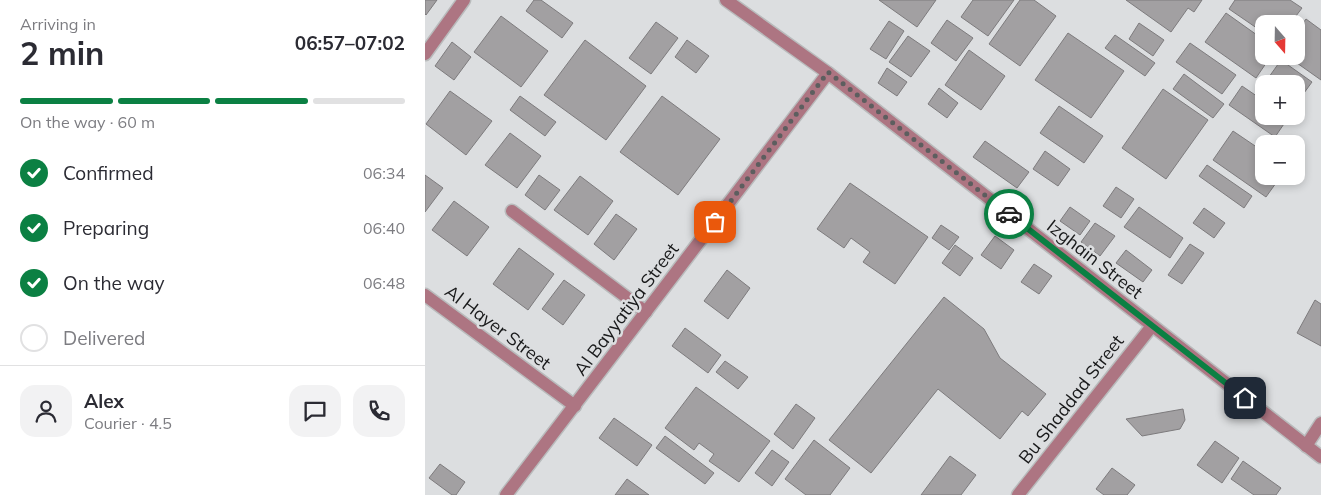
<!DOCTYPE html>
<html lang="en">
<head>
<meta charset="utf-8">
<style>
	body { margin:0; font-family:Mulish,sans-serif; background:#f2f2f3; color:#2b2b33; height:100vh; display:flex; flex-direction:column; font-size:19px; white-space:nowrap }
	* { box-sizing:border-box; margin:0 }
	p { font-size:16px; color:#7c7c81 }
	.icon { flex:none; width:28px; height:28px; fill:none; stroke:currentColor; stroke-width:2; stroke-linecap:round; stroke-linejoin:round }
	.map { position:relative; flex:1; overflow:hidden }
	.side { display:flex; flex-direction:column; background:#fff; width:425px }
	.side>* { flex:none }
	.needle { width:32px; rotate:160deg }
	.buttons { position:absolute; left:830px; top:15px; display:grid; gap:10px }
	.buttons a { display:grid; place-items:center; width:50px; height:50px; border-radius:10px; background:#fff; box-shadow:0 2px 8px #0003; font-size:25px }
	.pin { position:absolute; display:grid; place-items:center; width:42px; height:42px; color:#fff; margin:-21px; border-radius:10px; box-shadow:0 2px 8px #0006 }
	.courier { position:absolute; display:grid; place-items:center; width:50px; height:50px; margin:-25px; border:4px solid #0b8043; border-radius:50%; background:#fff; color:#222; box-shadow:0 1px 6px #0007 }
	.overview em { font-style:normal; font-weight:700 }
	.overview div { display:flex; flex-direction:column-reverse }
	.overview { display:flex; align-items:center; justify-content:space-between; height:85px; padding:0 20px }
	h1 { font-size:32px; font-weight:700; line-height:38px }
	.bar { display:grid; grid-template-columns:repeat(4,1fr); gap:8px 5px; align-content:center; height:60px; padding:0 20px }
	.bar i { height:6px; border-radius:4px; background:#e1e1e2 }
	.bar .active { background:#0b8043 }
	.bar p { grid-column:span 4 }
	.line { display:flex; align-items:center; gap:12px; padding:0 20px; border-top:1px solid #e1e1e2 }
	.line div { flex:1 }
	.round { display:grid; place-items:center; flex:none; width:52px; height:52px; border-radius:15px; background:#f2f2f3 }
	ol { padding:0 20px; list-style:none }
	li { display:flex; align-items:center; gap:15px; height:55px }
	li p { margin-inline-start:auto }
	li .icon { padding:5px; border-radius:50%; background:#0b8043; color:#fff; stroke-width:4 }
	li:last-child { color:#7c7c81 }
	li i { width:28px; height:28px; border:2px solid #e1e1e2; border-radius:50% }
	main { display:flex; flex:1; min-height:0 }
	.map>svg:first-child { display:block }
	.building { fill:#a2a0a2; stroke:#7d7b7d }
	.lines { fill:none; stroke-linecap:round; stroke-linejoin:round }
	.minor-casing { stroke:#b9bbbc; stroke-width:15 }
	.minor { stroke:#ad7582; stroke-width:12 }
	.done { stroke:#5d5e5f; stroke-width:5; stroke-dasharray:0 9 }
	.route { stroke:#0b8043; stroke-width:6 }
	.labels { text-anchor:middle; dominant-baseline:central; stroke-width:5; stroke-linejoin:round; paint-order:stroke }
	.street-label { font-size:18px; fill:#18191a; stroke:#dcdee0 }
</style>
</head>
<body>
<main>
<section class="side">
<div class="overview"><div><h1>2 min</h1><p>Arriving in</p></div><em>06:57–07:02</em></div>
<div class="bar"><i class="active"></i><i class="active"></i><i class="active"></i><i></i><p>On the way · 60 m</p></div>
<ol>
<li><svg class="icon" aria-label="check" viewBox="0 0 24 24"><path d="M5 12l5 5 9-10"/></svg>Confirmed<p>06:34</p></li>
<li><svg class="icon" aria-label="check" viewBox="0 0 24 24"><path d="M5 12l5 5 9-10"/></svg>Preparing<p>06:40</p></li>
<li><svg class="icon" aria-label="check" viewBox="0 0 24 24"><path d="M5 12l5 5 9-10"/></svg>On the way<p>06:48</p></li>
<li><i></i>Delivered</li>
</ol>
<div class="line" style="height:90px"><a class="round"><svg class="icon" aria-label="person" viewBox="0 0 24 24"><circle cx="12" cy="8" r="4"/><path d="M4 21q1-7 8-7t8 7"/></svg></a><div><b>Alex</b><p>Courier · 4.5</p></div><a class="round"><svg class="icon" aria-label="chat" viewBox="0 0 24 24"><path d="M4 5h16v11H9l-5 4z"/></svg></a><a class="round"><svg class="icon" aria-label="phone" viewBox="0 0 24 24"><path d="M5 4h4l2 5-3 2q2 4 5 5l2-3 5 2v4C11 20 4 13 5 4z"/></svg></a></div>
</section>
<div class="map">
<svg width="896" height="495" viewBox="0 0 896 495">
	<rect width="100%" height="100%" fill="#dcdee0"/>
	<g class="building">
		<path d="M 0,0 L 12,0 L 1,15 L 0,14 Z"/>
		<path d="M 109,0 L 116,0 L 148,23 L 137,38 L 101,11 Z"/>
		<path d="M 454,0 L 511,0 L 492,27 Z"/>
		<path d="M 548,0 L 589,0 L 563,36 L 536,17 Z"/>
		<path d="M 595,0 L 609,0 L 631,16 L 595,66 L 564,44 Z"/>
		<path d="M 701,0 L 777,0 L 769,12 L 763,8 L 746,32 Z"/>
		<path d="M 810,0 L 865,0 L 877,8 L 865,24 L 839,24 L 839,33 L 804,9 Z"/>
		<path d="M 801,13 L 839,40 L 839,56 L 846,56 L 831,78 L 780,42 Z"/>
		<path d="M 76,16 L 123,51 L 96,87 L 49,52 Z"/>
		<path d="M 881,19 L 896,30 L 896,80 L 862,56 L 871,56 L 871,33 Z"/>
		<path d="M 522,20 L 548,38 L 531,61 L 506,43 Z"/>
		<path d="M 464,21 L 479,31 L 461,59 L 445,49 Z"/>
		<path d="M 231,22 L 253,38 L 226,74 L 204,58 Z"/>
		<path d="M 714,23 L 739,40 L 728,56 L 704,39 Z"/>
		<path d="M 643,33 L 699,71 L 666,118 L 610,80 Z"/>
		<path d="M 690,35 L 730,63 L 720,76 L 680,48 Z"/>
		<path d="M 483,36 L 505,51 L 486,77 L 464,62 Z"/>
		<path d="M 160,40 L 221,86 L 181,140 L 119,95 Z"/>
		<path d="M 262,40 L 284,56 L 271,73 L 250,57 Z"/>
		<path d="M 27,42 L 46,57 L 29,80 L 10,66 Z"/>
		<path d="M 765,43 L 811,75 L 797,94 L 751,62 Z"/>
		<path d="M 544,50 L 580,76 L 556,110 L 520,85 Z"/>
		<path d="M 856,60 L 887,82 L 871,104 L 871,84 L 839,84 Z"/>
		<path d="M 462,68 L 482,82 L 472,96 L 453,83 Z"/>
		<path d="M 759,74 L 799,104 L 788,118 L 748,89 Z"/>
		<path d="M 817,86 L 839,101 L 839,116 L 860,116 L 863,118 L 850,137 L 804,105 Z"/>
		<path d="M 514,88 L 533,103 L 522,118 L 503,104 Z"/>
		<path d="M 738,89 L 783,120 L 741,179 L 697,148 Z"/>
		<path d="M 25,91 L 67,121 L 41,155 L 1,124 Z"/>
		<path d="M 95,96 L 131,122 L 120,136 L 85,110 Z"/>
		<path d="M 237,96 L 295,139 L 253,195 L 195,152 Z"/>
		<path d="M 634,106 L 678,136 L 659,163 L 615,133 Z"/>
		<path d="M 808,131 L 839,152 L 839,176 L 856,176 L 841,197 L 788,160 Z"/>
		<path d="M 85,133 L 116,156 L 92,188 L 60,165 Z"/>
		<path d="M 560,141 L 604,172 L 592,188 L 548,157 Z"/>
		<path d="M 620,151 L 645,169 L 633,186 L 608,169 Z"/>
		<path d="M 782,165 L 827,196 L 819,208 L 774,176 Z"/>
		<path d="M 0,175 L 18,188 L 0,212 Z"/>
		<path d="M 114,175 L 135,190 L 120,210 L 100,195 Z"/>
		<path d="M 155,176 L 188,201 L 163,235 L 129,210 Z"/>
		<path d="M 425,183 L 503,237 L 470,284 L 438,262 L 445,252 L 426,238 L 419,248 L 392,229 Z"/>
		<path d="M 691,187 L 709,199 L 696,218 L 678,206 Z"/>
		<path d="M 29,201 L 64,227 L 42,256 L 7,230 Z"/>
		<path d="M 645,207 L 665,221 L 655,235 L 635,221 Z"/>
		<path d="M 714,207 L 758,238 L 745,258 L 699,227 Z"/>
		<path d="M 779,208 L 800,223 L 789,238 L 768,223 Z"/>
		<path d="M 191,214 L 212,229 L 189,260 L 169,244 Z"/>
		<path d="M 670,223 L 690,236 L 675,256 L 656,242 Z"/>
		<path d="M 516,225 L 534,237 L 524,250 L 507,238 Z"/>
		<path d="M 570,236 L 589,250 L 576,269 L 556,255 Z"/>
		<path d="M 765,244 L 779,253 L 757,284 L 743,275 Z"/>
		<path d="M 530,245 L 548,258 L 535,276 L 517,263 Z"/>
		<path d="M 94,248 L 129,274 L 103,310 L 68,284 Z"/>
		<path d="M 701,250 L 727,270 L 718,282 L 691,263 Z"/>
		<path d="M 609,264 L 627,276 L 614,294 L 596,282 Z"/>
		<path d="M 302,270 L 325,288 L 303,319 L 279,301 Z"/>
		<path d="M 139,280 L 160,295 L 138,325 L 117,309 Z"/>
		<path d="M 519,297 L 559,329 L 575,358 L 621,394 L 603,416 L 597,411 L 575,439 L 513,389 L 446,473 L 404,440 Z"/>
		<path d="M 890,300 L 896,304 L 896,346 L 872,333 Z"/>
		<path d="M 260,328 L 296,355 L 283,373 L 247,346 Z"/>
		<path d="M 300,361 L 323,377 L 313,389 L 291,372 Z"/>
		<path d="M 271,387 L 345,441 L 314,482 L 284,461 L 289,454 L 274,443 L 269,450 L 240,428 Z"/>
		<path d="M 371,404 L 390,418 L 368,449 L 349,434 Z"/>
		<path d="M 758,409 L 760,420 L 755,429 L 717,436 L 701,419 Z"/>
		<path d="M 189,418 L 227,445 L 212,466 L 174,438 Z"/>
		<path d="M 240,436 L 289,473 L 280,484 L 231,448 Z"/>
		<path d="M 389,440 L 425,468 L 405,495 L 381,495 L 360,479 Z"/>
		<path d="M 790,441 L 814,458 L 797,483 L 772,465 Z"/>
		<path d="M 347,450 L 364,462 L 347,486 L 330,473 Z"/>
		<path d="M 525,456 L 551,475 L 536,495 L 496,495 Z"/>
		<path d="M 818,461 L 856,488 L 851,495 L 829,495 L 806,479 Z"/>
		<path d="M 15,464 L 40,482 L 31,495 L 27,495 L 4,478 Z"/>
		<path d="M 687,468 L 710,485 L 702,495 L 679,495 L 671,489 Z"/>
		<path d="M 202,479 L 224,495 L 190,495 Z"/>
	</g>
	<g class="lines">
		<g class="minor-casing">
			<g id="minor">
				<path d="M 301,0 L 403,73 L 896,457"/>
				<path d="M 0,54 L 39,0"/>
				<path d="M 87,211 L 221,312"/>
				<path d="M 0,295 L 150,406"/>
				<path d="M 881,446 L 896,423"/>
				<path d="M 81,495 L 403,73"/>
				<path d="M 593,495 L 727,326"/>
			</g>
		</g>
		<use href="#minor" class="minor"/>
	</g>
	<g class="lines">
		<path class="done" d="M 290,222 L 403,72 L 584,214"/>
		<path class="route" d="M 584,214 L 820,398"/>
	</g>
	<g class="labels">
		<g class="street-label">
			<text transform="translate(670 259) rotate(38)">Izghain Street</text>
			<text transform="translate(201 309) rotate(-53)">Al Bayyatiya Street</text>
			<text transform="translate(73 327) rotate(37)">Al Hayer Street</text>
			<text transform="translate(646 399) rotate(-52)">Bu Shaddad Street</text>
		</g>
	</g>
</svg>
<div class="buttons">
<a><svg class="needle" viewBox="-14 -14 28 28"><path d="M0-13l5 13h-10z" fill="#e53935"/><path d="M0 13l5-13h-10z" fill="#7c7c81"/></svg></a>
<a>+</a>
<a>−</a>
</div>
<div class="pin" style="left:290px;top:222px;background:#ea580c"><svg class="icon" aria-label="bag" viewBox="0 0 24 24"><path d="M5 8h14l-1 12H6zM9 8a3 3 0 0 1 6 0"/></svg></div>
<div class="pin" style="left:820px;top:398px;background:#1f2937"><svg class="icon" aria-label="home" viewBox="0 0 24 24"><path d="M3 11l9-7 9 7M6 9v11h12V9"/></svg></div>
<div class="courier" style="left:584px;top:214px"><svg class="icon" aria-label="car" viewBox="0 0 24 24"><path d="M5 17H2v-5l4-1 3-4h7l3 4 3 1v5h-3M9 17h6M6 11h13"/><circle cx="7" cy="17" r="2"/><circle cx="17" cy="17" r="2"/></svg></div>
</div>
</main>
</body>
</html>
